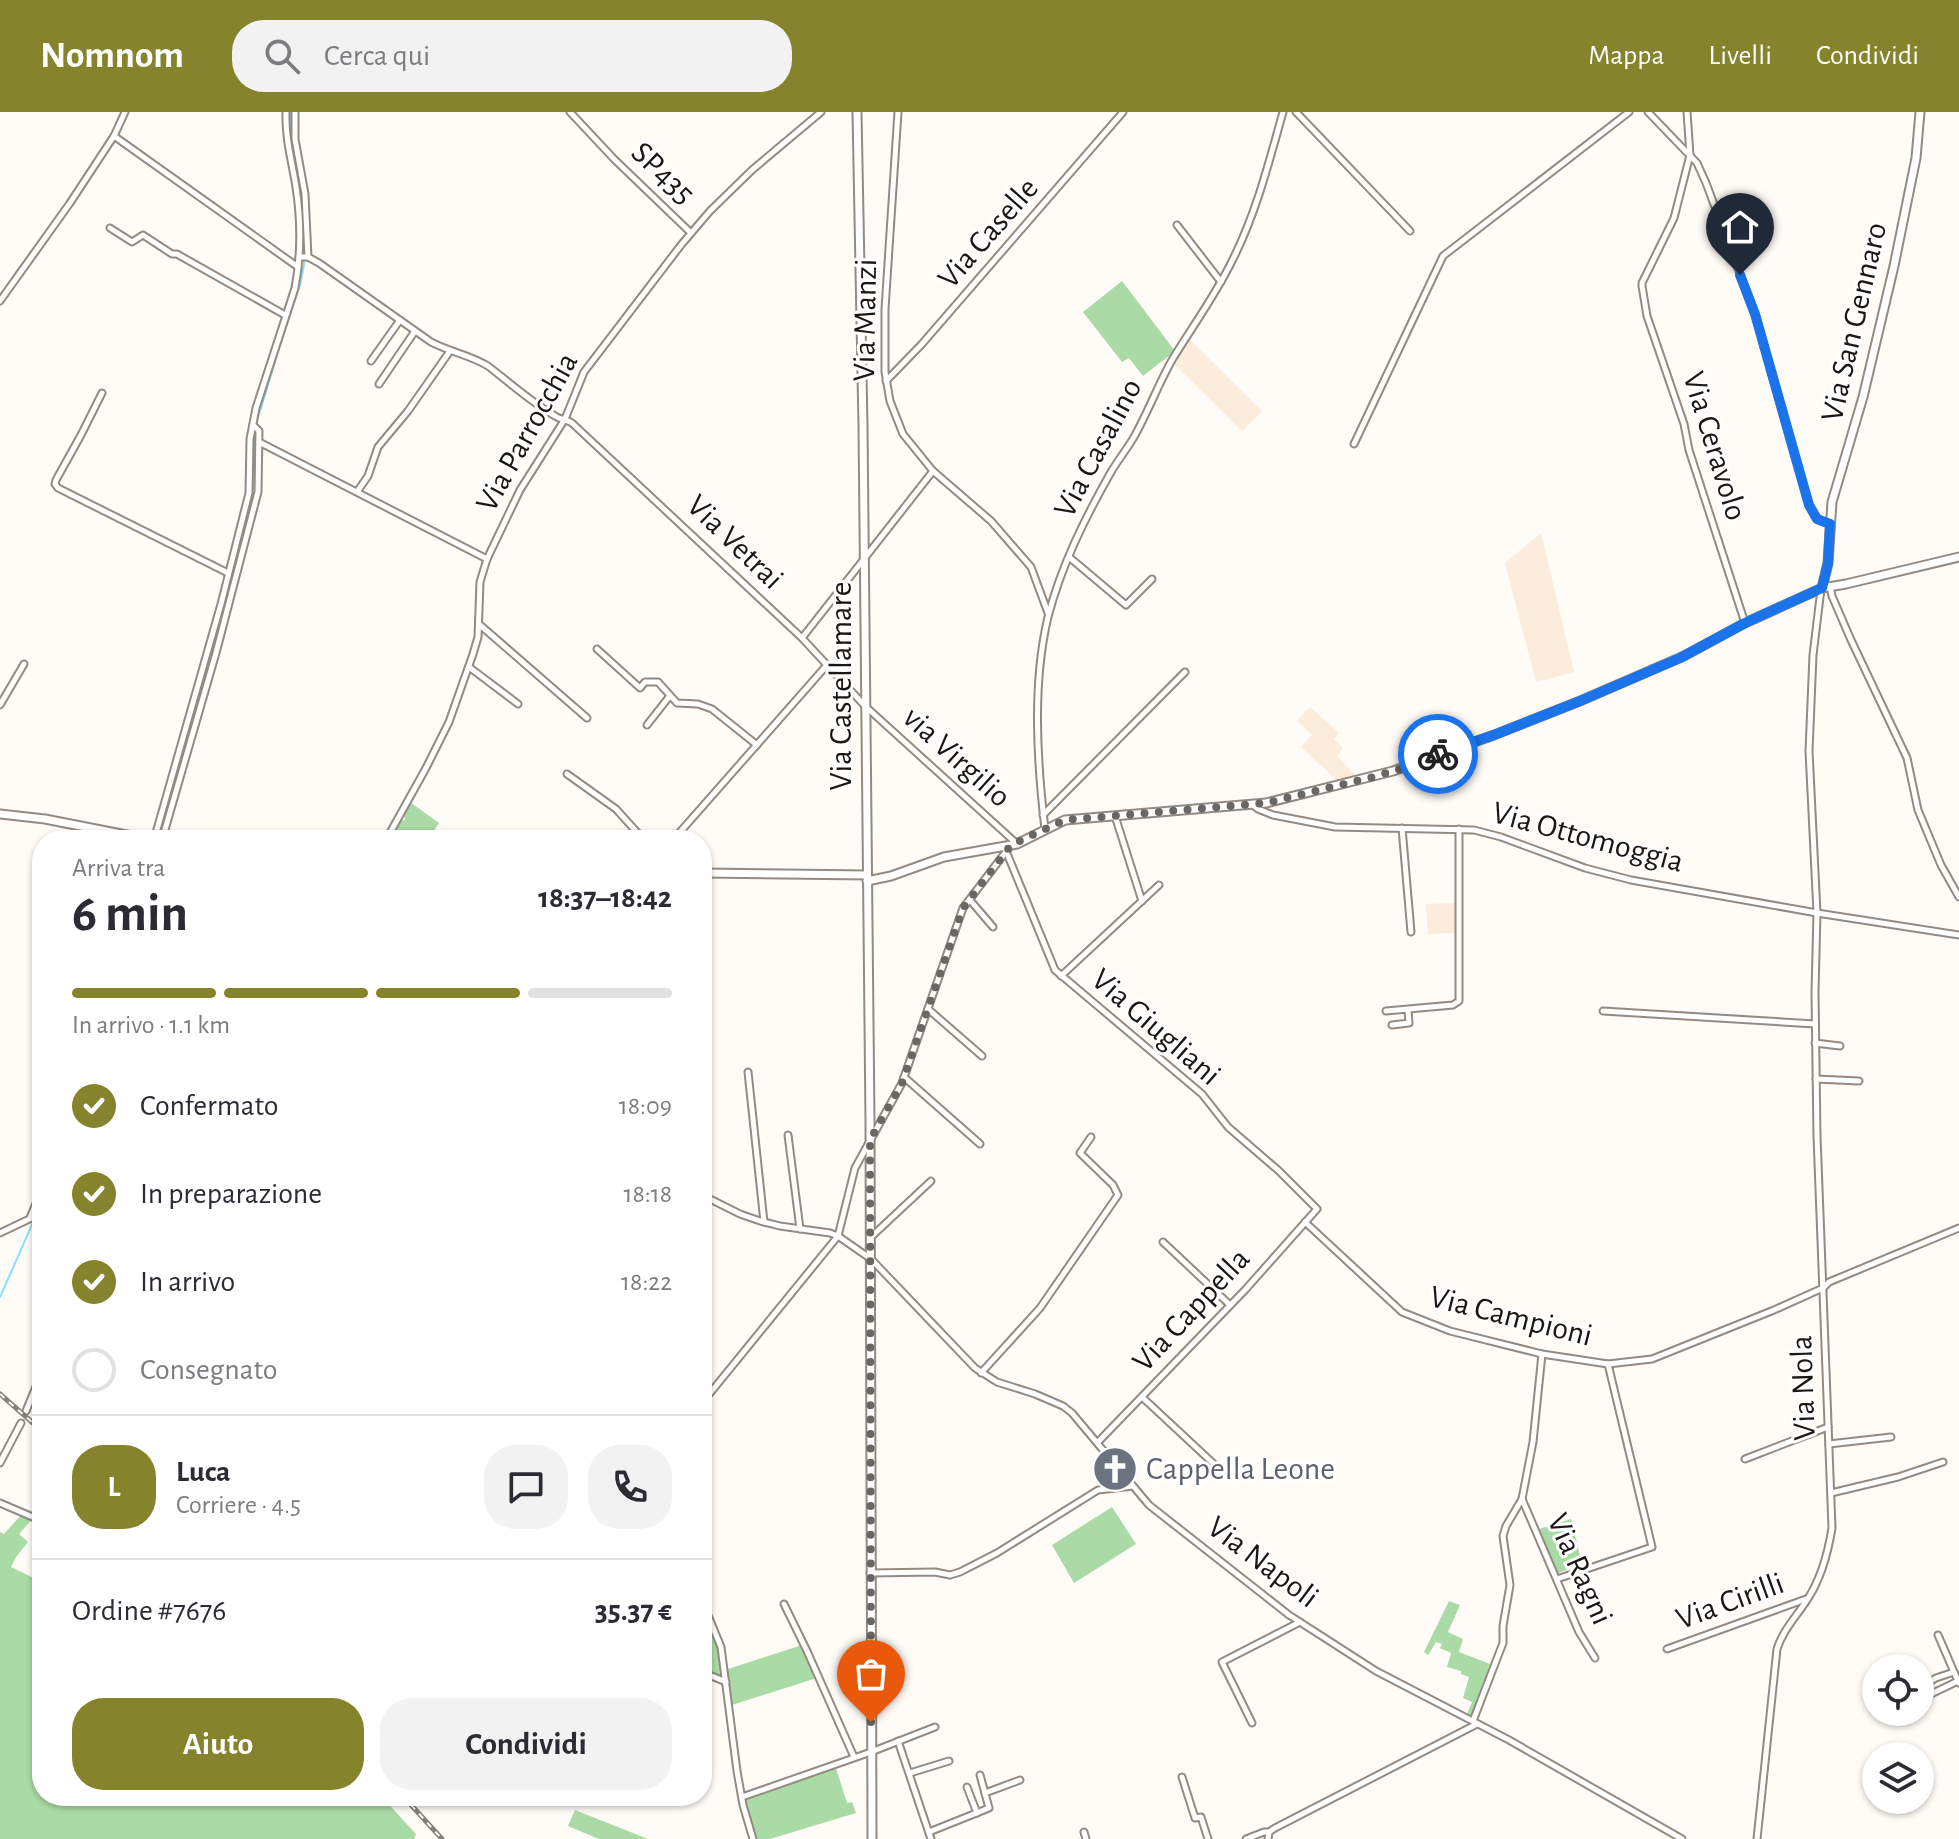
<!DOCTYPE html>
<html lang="it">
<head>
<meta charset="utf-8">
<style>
	body { margin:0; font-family:"Alegreya Sans",sans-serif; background:#f2f2f3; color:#2b2b33; height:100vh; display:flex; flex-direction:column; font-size:30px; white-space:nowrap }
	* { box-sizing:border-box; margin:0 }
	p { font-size:26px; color:#7c7c81 }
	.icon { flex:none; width:44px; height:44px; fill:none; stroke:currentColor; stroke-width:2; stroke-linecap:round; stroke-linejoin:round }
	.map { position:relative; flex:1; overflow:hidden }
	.drawer { position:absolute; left:32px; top:718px; width:680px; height:976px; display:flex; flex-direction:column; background:#fff; border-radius:32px; box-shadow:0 2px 6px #0004 }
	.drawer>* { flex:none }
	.controls { position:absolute; left:1862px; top:1542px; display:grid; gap:16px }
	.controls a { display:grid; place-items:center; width:72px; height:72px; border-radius:50%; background:#fff; box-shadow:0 2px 6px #0004; font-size:40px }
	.pin { position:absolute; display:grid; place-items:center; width:68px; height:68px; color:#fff; margin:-82px -34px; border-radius:50% 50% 50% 0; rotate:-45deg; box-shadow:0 0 8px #0007 }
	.pin .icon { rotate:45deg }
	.courier { position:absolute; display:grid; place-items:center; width:80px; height:80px; margin:-40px; border:6px solid #1a73e8; border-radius:50%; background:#fff; color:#222; box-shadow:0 2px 10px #0007 }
	.overview em { font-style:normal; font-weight:600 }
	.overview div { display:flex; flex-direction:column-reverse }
	.overview { display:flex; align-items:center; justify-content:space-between; height:136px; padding:0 40px }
	h1 { font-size:52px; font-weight:600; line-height:60px }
	.bar { display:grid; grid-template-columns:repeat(4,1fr); gap:12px 8px; align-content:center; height:96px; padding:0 40px }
	.bar i { height:10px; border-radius:6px; background:#e1e1e2 }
	.bar .current { background:#85832c }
	.bar p { grid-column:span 4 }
	.line { display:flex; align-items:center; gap:20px; padding:0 40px; border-top:2px solid #e1e1e2 }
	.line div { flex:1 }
	.round { display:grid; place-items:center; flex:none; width:84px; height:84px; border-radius:32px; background:#f2f2f3 }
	ol { padding:0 40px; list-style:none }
	li { display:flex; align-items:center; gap:24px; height:88px }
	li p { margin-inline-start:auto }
	li .icon { padding:8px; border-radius:50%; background:#85832c; color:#fff; stroke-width:4 }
	li:last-child { color:#7c7c81 }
	li i { width:44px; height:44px; border:4px solid #e1e1e2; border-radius:50% }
	.button { display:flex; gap:16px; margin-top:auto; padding:16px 40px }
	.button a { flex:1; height:92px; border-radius:32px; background:#85832c; color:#fff; font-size:32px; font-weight:600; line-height:92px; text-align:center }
	.button a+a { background:#f2f2f3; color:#2b2b33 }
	header { display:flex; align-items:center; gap:48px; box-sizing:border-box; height:112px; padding:0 40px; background:#85832c; color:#fff }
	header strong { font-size:38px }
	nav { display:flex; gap:44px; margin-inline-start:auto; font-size:28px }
	.search { width:560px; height:72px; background:#f2f2f3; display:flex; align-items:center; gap:20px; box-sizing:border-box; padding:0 28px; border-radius:32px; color:#7c7c81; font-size:30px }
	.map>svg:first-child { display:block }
	.built { fill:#fbecdc }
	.green { fill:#aadaa5 }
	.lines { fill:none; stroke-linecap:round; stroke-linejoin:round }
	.stream { stroke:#8ddef8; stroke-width:2 }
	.street-casing { stroke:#938b82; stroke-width:9 }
	.secondary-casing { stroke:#938b82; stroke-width:11 }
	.street { stroke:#fff; stroke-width:5 }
	.secondary { stroke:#fff; stroke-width:7 }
	.rail-casing { stroke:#84807c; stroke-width:5 }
	.rail { stroke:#fff; stroke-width:2; stroke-dasharray:6; stroke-linecap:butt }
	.done { stroke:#6a6663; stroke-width:8; stroke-dasharray:0 14.4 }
	.route { stroke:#1a73e8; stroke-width:10 }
	.labels { text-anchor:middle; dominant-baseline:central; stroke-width:6; stroke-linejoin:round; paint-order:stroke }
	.street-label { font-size:32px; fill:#1a1613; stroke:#fff }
	.worship-label { font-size:32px; fill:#5b616d; stroke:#fff; text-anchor:start }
</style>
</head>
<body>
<header>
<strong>Nomnom</strong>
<div class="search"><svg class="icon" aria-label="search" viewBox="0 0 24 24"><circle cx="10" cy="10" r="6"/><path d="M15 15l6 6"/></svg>Cerca qui</div>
<nav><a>Mappa</a><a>Livelli</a><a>Condividi</a></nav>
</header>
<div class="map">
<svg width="1959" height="1727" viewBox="0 0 1959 1727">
	<rect width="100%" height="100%" fill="#fffbf7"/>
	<g class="built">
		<path d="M 1188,226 L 1262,299 L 1242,319 L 1173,251 Z"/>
		<path d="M 1541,421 L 1574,560 L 1536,570 L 1505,451 Z"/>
		<path d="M 1310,595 L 1339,621 L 1334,627 L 1343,636 L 1337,644 L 1357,665 L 1339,670 L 1301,635 L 1312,623 L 1297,609 Z"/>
		<path d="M 1457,791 L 1456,821 L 1428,822 L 1426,792 Z"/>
	</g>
	<g class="green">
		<path d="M 1122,169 L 1175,239 L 1143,264 L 1129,246 L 1122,250 L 1083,200 Z"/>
		<path d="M 410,690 L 439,711 L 429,726 L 430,728 L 403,728 L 394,721 L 401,707 L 404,709 L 405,706 L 403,704 Z"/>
		<path d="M 1112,1395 L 1136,1432 L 1074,1471 L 1052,1433 Z"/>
		<path d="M 22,1402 L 33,1406 L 19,1422 L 28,1430 L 16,1445 L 11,1455 L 42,1470 L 42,1684 L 318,1684 L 325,1687 L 327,1684 L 381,1684 L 416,1722 L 414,1727 L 0,1727 L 0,1420 L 4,1422 Z"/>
		<path d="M 1571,1407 L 1582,1452 L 1556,1462 L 1536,1418 Z"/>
		<path d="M 702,1473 L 706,1491 L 720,1523 L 728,1557 L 802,1533 L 817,1566 L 729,1594 L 727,1564 L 721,1565 L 702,1557 Z"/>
		<path d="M 1449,1489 L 1460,1493 L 1448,1520 L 1463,1527 L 1459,1540 L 1490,1552 L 1472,1607 L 1466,1604 L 1472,1590 L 1463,1586 L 1469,1565 L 1461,1562 L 1461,1559 L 1447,1555 L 1451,1541 L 1440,1536 L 1442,1532 L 1436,1530 L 1428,1543 L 1424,1540 Z"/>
		<path d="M 835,1653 L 847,1691 L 852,1690 L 856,1701 L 770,1727 L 755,1727 L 743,1685 Z"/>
		<path d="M 575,1698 L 648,1727 L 599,1727 L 568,1714 Z"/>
	</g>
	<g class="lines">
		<g class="stream">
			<path d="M 159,726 L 212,541 L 246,411 L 254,365 L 254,319 L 280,233 L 300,173 L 304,153 L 303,123 L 300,75 L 290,22 L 290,0"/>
			<path d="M 37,1100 L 42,1088"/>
			<path d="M 0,1185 L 35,1106"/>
		</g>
		<g class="street-casing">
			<g id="street">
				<path d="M 295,0 L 295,27 L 305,82 L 308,145"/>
				<path d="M 570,0 L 614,47 L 691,121"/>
				<path d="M 898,0 L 885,197 L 885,260 L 890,289 L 903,322 L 933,359 L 991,409 L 1031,455 L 1048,501"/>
				<path d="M 1296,0 L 1410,119"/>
				<path d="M 1648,0 L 1697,51 L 1706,71 L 1755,202 L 1809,393 L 1817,407 L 1830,412"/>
				<path d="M 1687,0 L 1690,43 L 1674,106 L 1642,171 L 1642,174 L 1647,204 L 1684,312 L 1689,338 L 1745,511"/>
				<path d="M 114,24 L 298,155"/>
				<path d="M 1177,113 L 1221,170"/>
				<path d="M 110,116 L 132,130 L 143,123 L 172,142 L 177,142 L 285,203"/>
				<path d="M 299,145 L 308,145 L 319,151 L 431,230 C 450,240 470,243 488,254 C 510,271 531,290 555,304 C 561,308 566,307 572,311 L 802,526 L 865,594 L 1016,731"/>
				<path d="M 0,189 L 70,91 L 114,24 L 125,0"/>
				<path d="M 371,249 L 400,208"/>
				<path d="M 886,269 L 921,233 L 1123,0"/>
				<path d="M 379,272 L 415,219"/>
				<path d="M 102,281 L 81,323 L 56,368 L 55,372 L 58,376 L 228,461"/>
				<path d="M 259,330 L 487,447"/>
				<path d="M 1354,332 L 1443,144 L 1629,0"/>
				<path d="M 357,380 L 368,364 L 378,335 L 408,299 L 450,239"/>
				<path d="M 1069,445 L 1126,493 L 1152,467"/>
				<path d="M 1830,474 L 1832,484 L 1851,528 L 1907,646 L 1918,698 L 1941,753 L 1959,785"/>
				<path d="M 480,513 L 587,606"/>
				<path d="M 802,526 L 933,359"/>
				<path d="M 597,537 L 640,576 L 645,570 L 658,570 L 677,591 L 698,592 L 712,597 L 757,633"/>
				<path d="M 469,555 L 518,592"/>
				<path d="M 0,593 L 24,552"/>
				<path d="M 647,613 L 669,585"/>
				<path d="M 567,662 L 616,697 L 644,728"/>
				<path d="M 1253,693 L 1258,697 L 1273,703 L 1335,715 L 1474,718 L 1501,725 L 1585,756 L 1631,768 L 1817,801 L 1959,823"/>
				<path d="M 1043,703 L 1185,560"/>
				<path d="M 1115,704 L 1142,789"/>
				<path d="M 1402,716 L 1411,820"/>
				<path d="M 1045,717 C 1037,649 1032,572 1048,505 C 1061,454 1085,406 1111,360 C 1118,348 1127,337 1134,325 C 1148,300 1158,273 1172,248 C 1192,215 1215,184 1232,149 C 1256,102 1269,50 1283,0"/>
				<path d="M 154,728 L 221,492 L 249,381 L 250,327 L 256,296 L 295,176 C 301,144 301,108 296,75 C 292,50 285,26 286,0"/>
				<path d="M 162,728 L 216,541 L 258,380 L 259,319 L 253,313"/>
				<path d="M 386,728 L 426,656 L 449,610 L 473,542 L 478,525 L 480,470 L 487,447 L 520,378 L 565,307 L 584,260 L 681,133 L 710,99 L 752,58 L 821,0"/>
				<path d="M 673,728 L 827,553"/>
				<path d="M 1006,739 L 1055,858 L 1202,982 L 1228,1015 L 1279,1059 L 1317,1097 L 1245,1178 L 1098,1330"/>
				<path d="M 970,788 L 993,815"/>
				<path d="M 1061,864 L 1159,773"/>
				<path d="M 928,897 L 982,944"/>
				<path d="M 1386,899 L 1453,893 L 1459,889 L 1459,717"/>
				<path d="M 1603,899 L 1815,912"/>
				<path d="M 1392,913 L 1409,911 L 1408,898"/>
				<path d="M 1815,931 L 1840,934"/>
				<path d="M 748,960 L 764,1110"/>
				<path d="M 904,965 L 980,1032"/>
				<path d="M 1816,967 L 1859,969"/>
				<path d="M 788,1023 L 800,1117"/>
				<path d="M 702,1083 L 740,1102 L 760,1109 L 780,1114 L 830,1121 L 838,1124 L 871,1147 L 975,1256 L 997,1270 L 1035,1282 L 1063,1294 L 1072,1301 L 1149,1393 L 1289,1503 L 1376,1559 L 1509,1628 L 1682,1727"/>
				<path d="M 30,1106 L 42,1077"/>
				<path d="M 1305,1110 L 1402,1200 L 1450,1219 L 1542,1242 L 1608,1252 L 1652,1247 L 1774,1198 L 1823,1176 L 1829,1170 L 1959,1116"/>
				<path d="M 0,1121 L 42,1101"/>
				<path d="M 870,1126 L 931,1069"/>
				<path d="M 1163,1130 L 1230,1193"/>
				<path d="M 1542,1242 L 1533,1330 L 1522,1387 L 1579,1520 L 1595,1546"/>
				<path d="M 981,1261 L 1040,1196 L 1118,1083 L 1113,1073 L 1080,1041 L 1091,1025"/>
				<path d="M 1142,1285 L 1215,1353"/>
				<path d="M 702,1291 L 838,1124 L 855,1056 L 902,971 L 963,796 L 1008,737"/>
				<path d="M 26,1299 L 42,1260"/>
				<path d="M 1829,1332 L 1891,1325"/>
				<path d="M 1745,1347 L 1828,1315"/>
				<path d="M 0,1351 L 21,1311"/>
				<path d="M 1831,1381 L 1898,1365 L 1943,1350"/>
				<path d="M 0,1391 L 42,1409"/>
				<path d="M 870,1461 L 935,1460 L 950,1463 L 960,1460 L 997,1441 L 1098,1378 L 1133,1374"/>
				<path d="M 1557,1467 L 1652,1435 L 1608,1252"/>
				<path d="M 702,1489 L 721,1535 L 737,1659 L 743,1693 L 753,1727"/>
				<path d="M 784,1492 L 807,1539 L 854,1645"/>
				<path d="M 1938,1523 L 1954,1560"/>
				<path d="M 1667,1537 L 1806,1487"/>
				<path d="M 702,1560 L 726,1570"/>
				<path d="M 1920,1576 L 1936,1566 L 1954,1560 L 1959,1571"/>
				<path d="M 1929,1583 L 1958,1569"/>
				<path d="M 1473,1609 L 1503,1531 L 1503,1514 L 1510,1473 L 1503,1424 L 1506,1414 L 1522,1387"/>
				<path d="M 1252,1611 L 1222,1550 L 1300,1510"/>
				<path d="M 898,1629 L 931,1727"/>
				<path d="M 910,1661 L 949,1649"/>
				<path d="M 1182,1665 L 1195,1706 L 1201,1705 L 1208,1727"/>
				<path d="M 967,1675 L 977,1701"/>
				<path d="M 985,1681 L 1020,1668"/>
				<path d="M 742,1685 L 871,1640 L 935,1615"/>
				<path d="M 929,1720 L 989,1696 L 980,1663"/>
				<path d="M 1084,1720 L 1086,1727"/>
				<path d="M 1246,1727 L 1264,1720 L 1269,1720"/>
				<path d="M 1268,1727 L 1269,1720 L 1275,1716 L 1477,1612"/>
				<path d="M 1757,1727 L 1777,1537 C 1783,1518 1796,1505 1807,1488 C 1821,1467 1828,1441 1832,1416 L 1817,1024 L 1815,880 L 1817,801 L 1809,639 L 1813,543 L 1821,477"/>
			</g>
		</g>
		<g class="secondary-casing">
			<g id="secondary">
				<path d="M 857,0 L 863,314 L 870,1010 L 872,1727"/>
				<path d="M 1822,476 L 1828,451 L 1832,390 L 1863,285 L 1894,154 L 1916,46 L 1920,0"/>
				<path d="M 0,702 L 45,707 L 152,728"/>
				<path d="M 702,761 L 867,763"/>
				<path d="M 867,769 L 891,764 L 944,745 L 1017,732 L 1065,708 L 1266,691 L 1393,659 L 1494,623 L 1580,589 L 1684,544 L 1745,511 L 1822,476 L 1846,472 L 1959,445"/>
			</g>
		</g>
		<use href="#street" class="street"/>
		<use href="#secondary" class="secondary"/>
		<g class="rail-casing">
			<g id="rail">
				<path d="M 0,1282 L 42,1319"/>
				<path d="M 403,1684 L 442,1727"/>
			</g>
		</g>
		<use href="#rail" class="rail"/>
	</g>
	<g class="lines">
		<path class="done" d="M 871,1610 L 870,1028 L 902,971 L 963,796 L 1011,733 L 1065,708 L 1266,691 L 1373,665 L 1413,653 L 1438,642"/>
		<path class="route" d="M 1438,642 L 1494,623 L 1580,589 L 1680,546 L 1745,511 L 1822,476 L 1828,451 L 1830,412 L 1817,407 L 1809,393 L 1755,202 L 1740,163"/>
	</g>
	<defs>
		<g id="church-disc" transform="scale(2.3)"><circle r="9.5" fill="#6b7280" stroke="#fff"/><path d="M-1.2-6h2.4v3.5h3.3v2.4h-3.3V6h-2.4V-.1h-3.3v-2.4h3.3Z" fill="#fff"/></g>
	</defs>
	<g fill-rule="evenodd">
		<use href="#church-disc" x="1115" y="1357"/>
	</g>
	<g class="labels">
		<g class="street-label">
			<text transform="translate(663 61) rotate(44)">SP435</text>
			<text transform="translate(988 121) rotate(-49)">Via Caselle</text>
			<text transform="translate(865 208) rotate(-89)">Via Manzi</text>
			<text transform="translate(1854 210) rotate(-77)">Via San Gennaro</text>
			<text transform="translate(527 320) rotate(-61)">Via Parrocchia</text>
			<text transform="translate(1715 334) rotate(73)">Via Ceravolo</text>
			<text transform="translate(1098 336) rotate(-62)">Via Casalino</text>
			<text transform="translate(735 430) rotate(44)">Via Vetrai</text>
			<text transform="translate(841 574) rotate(-90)">Via Castellamare</text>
			<text transform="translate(957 645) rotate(42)">via Virgilio</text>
			<text transform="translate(1588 725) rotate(15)">Via Ottomoggia</text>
			<text transform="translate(1156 915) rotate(41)">Via Giugliani</text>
			<text transform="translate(1191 1198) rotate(-47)">Via Cappella</text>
			<text transform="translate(1511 1204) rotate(14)">Via Campioni</text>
			<text transform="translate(1803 1276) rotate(-92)">Via Nola</text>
			<text transform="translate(1263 1450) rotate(37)">Via Napoli</text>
			<text transform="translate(1580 1457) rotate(66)">Via Ragni</text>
			<text transform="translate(1730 1489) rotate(-20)">Via Cirilli</text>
		</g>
		<g class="worship-label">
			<text x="1146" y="1357">Cappella Leone</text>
		</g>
	</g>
</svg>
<div class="controls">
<a><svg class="icon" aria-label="locate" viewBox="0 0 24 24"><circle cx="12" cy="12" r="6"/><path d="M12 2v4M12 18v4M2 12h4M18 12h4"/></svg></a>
<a><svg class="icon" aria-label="layers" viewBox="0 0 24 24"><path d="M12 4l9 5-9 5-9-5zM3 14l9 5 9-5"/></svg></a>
</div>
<div class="pin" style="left:871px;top:1610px;background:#ea580c"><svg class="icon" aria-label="bag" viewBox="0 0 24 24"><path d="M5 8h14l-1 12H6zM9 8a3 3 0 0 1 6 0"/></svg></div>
<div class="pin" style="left:1740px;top:163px;background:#1f2937"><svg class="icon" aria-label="home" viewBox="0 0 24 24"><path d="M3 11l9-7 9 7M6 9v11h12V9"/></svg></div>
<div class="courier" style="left:1438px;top:642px"><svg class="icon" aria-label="bike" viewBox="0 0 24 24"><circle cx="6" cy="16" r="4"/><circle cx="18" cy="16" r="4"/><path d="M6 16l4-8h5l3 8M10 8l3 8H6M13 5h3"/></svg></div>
<section class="drawer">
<div class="overview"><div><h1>6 min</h1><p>Arriva tra</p></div><em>18:37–18:42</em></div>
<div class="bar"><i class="current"></i><i class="current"></i><i class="current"></i><i></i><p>In arrivo · 1.1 km</p></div>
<ol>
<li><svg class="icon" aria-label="check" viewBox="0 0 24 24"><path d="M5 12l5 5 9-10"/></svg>Confermato<p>18:09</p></li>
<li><svg class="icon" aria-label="check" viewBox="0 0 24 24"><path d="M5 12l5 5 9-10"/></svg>In preparazione<p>18:18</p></li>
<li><svg class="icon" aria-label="check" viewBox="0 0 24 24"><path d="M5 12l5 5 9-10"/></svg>In arrivo<p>18:22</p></li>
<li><i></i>Consegnato</li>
</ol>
<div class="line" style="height:144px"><b class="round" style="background:#85832c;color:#fff">L</b><div><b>Luca</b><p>Corriere · 4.5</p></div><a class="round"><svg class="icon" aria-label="chat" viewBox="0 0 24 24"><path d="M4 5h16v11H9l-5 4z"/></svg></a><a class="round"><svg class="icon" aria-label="phone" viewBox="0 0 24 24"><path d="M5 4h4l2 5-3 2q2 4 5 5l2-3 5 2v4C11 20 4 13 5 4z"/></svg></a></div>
<div class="line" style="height:104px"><div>Ordine #7676</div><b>35.37 €</b></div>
<div class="button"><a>Aiuto</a><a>Condividi</a></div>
</section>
</div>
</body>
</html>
